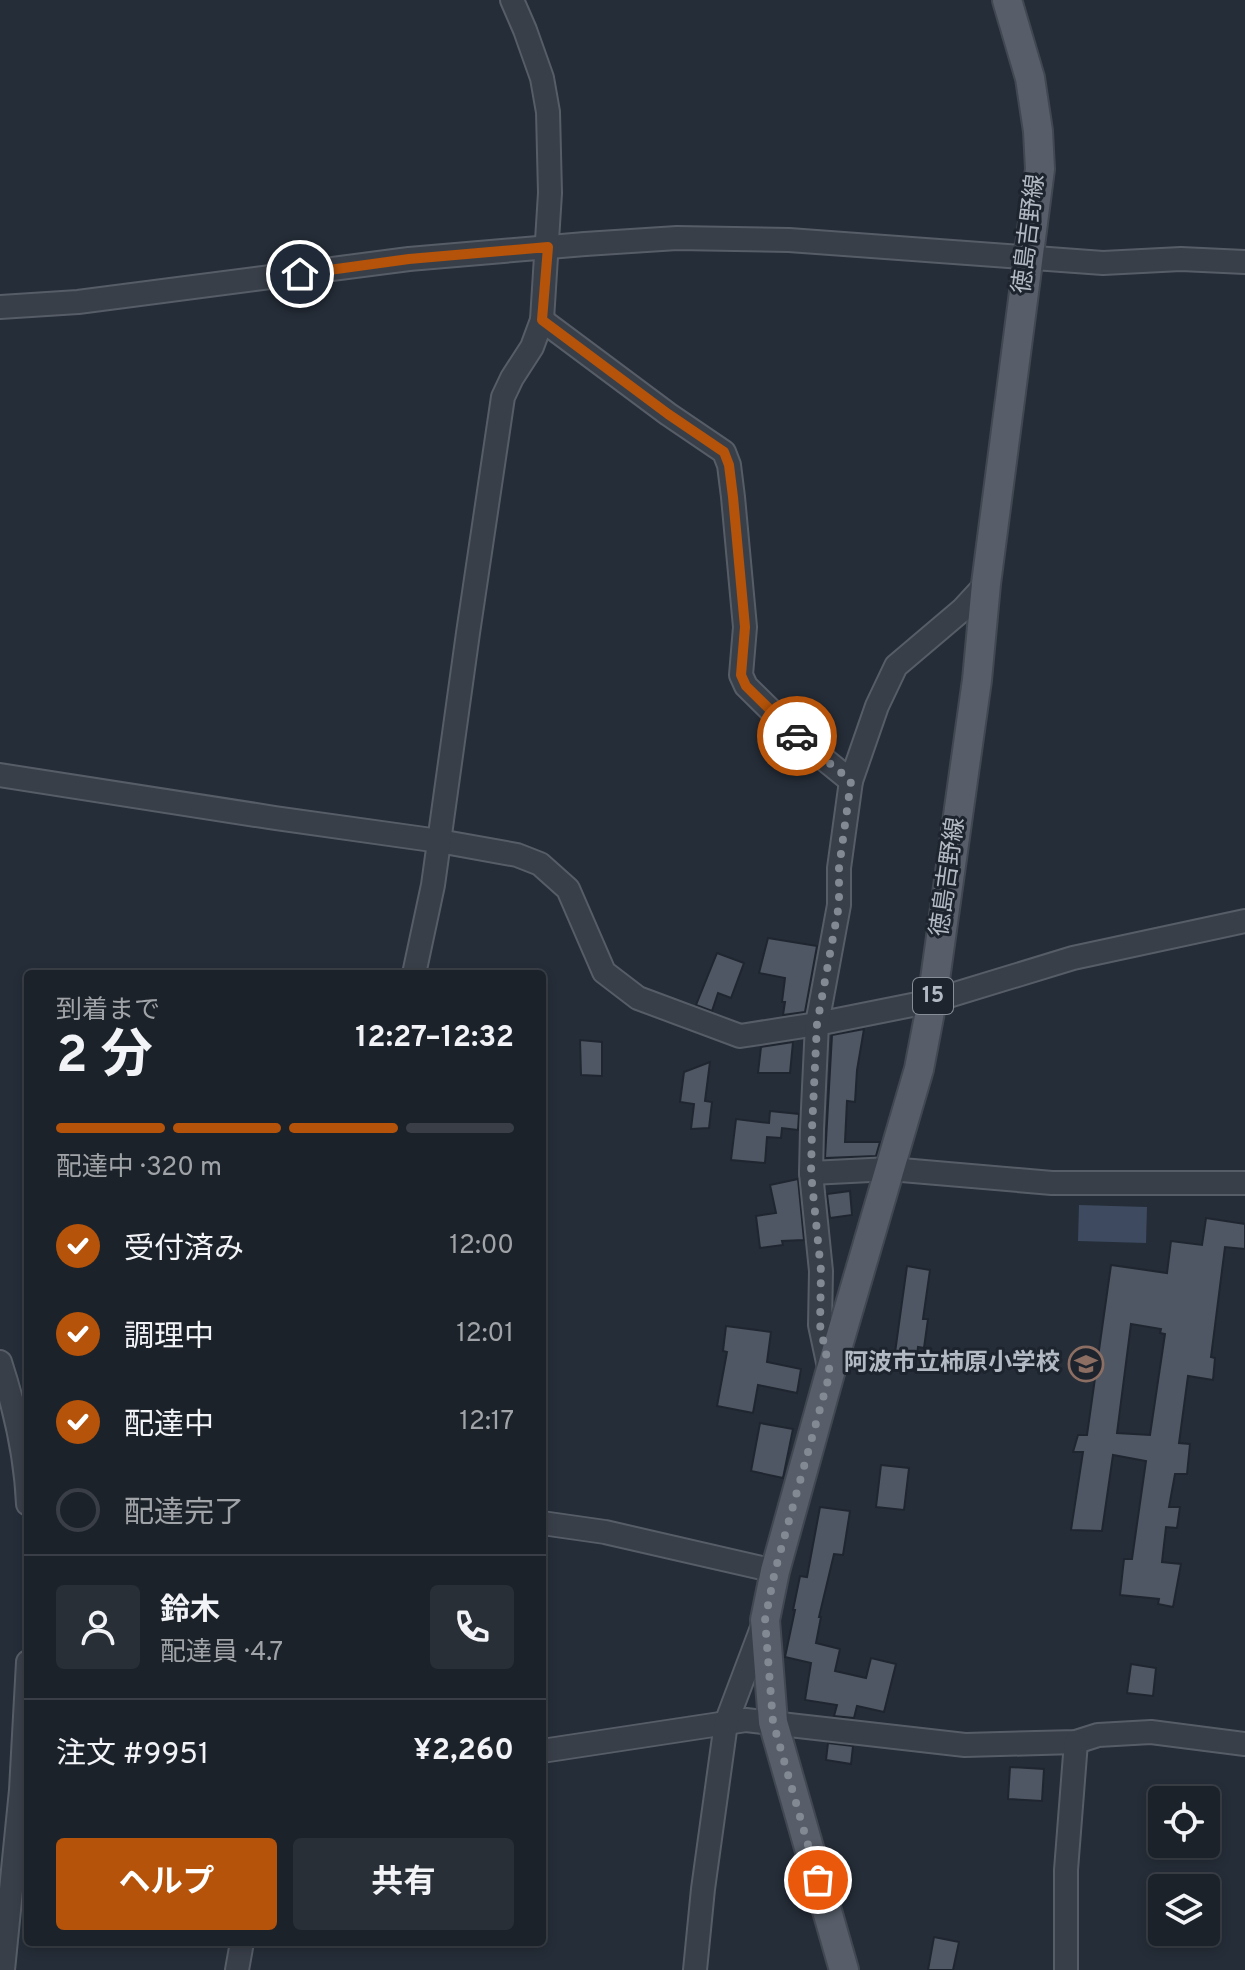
<!DOCTYPE html>
<html lang="ja">
<head>
<meta charset="utf-8">
<style>
	body { margin:0; font-family:Overpass,"Noto Sans JP",sans-serif; background:#292f36; color:#f1f3f6; height:100vh; display:flex; flex-direction:column; font-size:30px; white-space:nowrap }
	* { box-sizing:border-box; margin:0 }
	p { font-size:26px; color:#a0a4a8 }
	.icon { flex:none; width:44px; height:44px; fill:none; stroke:currentColor; stroke-width:2; stroke-linecap:round; stroke-linejoin:round }
	.map { position:relative; flex:1; overflow:hidden }
	.drawer { position:absolute; left:24px; top:970px; width:522px; height:976px; display:flex; flex-direction:column; background:#1c222a; border-radius:8px; box-shadow:0 4px 12px #0003,0 0 0 2px #3a3f47 }
	.drawer>* { flex:none }
	.controls { position:absolute; left:1148px; top:1786px; display:grid; gap:16px }
	.controls a { display:grid; place-items:center; width:72px; height:72px; border-radius:8px; background:#1c222a; box-shadow:0 4px 12px #0003,0 0 0 2px #3a3f47; font-size:40px }
	.pin { position:absolute; display:grid; place-items:center; width:68px; height:68px; color:#fff; margin:-34px; border:4px solid #fff; border-radius:50%; box-shadow:0 2px 8px #0007 }
	.courier { position:absolute; display:grid; place-items:center; width:80px; height:80px; margin:-40px; border:6px solid #b45309; border-radius:50%; background:#fff; color:#222; box-shadow:0 2px 10px #0007 }
	.overview em { font-style:normal; font-weight:700 }
	.overview div { display:flex; flex-direction:column-reverse }
	.overview { display:flex; align-items:center; justify-content:space-between; height:136px; padding:0 32px }
	h1 { font-size:52px; font-weight:700; line-height:60px }
	.bar { display:grid; grid-template-columns:repeat(4,1fr); gap:12px 8px; align-content:center; height:96px; padding:0 32px }
	.bar i { height:10px; border-radius:6px; background:#3a3f47 }
	.bar .active { background:#b45309 }
	.bar p { grid-column:span 4 }
	.line { display:flex; align-items:center; gap:20px; padding:0 32px; border-top:2px solid #3a3f47 }
	.line div { flex:1 }
	.round { display:grid; place-items:center; flex:none; width:84px; height:84px; border-radius:8px; background:#292f36 }
	ol { padding:0 32px; list-style:none }
	li { display:flex; align-items:center; gap:24px; height:88px }
	li p { margin-inline-start:auto }
	li .icon { padding:8px; border-radius:50%; background:#b45309; color:#fff; stroke-width:4 }
	li:last-child { color:#a0a4a8 }
	li i { width:44px; height:44px; border:4px solid #3a3f47; border-radius:50% }
	.action { display:flex; gap:16px; margin-top:auto; padding:16px 32px }
	.action a { flex:1; height:92px; border-radius:8px; background:#b45309; color:#fff; font-size:32px; font-weight:700; line-height:92px; text-align:center }
	.action a+a { background:#292f36; color:#f1f3f6 }
	.map>svg:first-child { display:block }
	.water { fill:#3d4a5f }
	.building { fill:#4e5763; stroke:#202630; stroke-width:2; fill-rule:evenodd }
	.lines { fill:none; stroke-linecap:round; stroke-linejoin:round }
	.minor-casing { stroke:#575d67; stroke-width:26 }
	.major-casing { stroke:#424852; stroke-width:32 }
	.minor { stroke:#393f49; stroke-width:22 }
	.major { stroke:#575e69; stroke-width:28 }
	.done { stroke:#828993; stroke-width:8; stroke-dasharray:0 14.4 }
	.route { stroke:#b45309; stroke-width:10 }
	.labels { text-anchor:middle; dominant-baseline:central; stroke-width:6; stroke-linejoin:round; paint-order:stroke }
	.shield { fill:#1e242e; stroke:#878d97; stroke-width:2 }
	.shield-label { font-size:22px; font-weight:bold; fill:#b4bac4 }
	.street-label { font-size:24px; fill:#b4bac4; stroke:#1e242e }
	.poi-label { font-size:24px; font-weight:bold; fill:#b4bac4; stroke:#1e242e; text-anchor:end }
</style>
</head>
<body>
<div class="map">
<svg width="1245" height="1970" viewBox="0 0 1245 1970">
	<rect width="100%" height="100%" fill="#252d38"/>
	<path class="water" d="M 1079,1205 L 1147,1207 L 1146,1243 L 1078,1241 Z"/>
	<g class="building">
		<path d="M 768,938 L 817,946 L 805,1012 L 783,1015 L 785,1002 L 782,1002 L 785,978 L 759,973 Z"/>
		<path d="M 717,953 L 744,963 L 731,998 L 718,993 L 712,1011 L 696,1005 Z"/>
		<path d="M 864,1029 L 857,1070 L 855,1102 L 847,1101 L 845,1142 L 880,1142 L 876,1156 L 825,1158 L 832,1035 Z"/>
		<path d="M 580,1040 L 602,1042 L 602,1076 L 581,1075 Z"/>
		<path d="M 793,1042 L 790,1073 L 758,1073 L 761,1047 Z"/>
		<path d="M 710,1062 L 705,1101 L 712,1102 L 709,1128 L 691,1129 L 694,1104 L 680,1102 L 684,1072 Z"/>
		<path d="M 770,1111 L 799,1114 L 798,1130 L 782,1128 L 781,1138 L 767,1137 L 765,1163 L 731,1160 L 736,1119 L 769,1123 Z"/>
		<path d="M 798,1179 L 804,1240 L 782,1241 L 783,1245 L 760,1248 L 756,1216 L 776,1213 L 770,1185 Z"/>
		<path d="M 850,1191 L 852,1215 L 830,1218 L 827,1194 Z"/>
		<path d="M 1206,1218 L 1245,1224 L 1245,1249 L 1225,1247 L 1211,1357 L 1215,1358 L 1213,1380 L 1188,1376 L 1179,1443 L 1190,1444 L 1187,1474 L 1175,1474 L 1169,1507 L 1180,1507 L 1177,1528 L 1166,1527 L 1162,1562 L 1181,1564 L 1173,1607 L 1158,1604 L 1159,1599 L 1120,1595 L 1124,1559 L 1132,1559 L 1146,1461 L 1113,1455 L 1102,1531 L 1071,1530 L 1083,1452 L 1073,1452 L 1078,1435 L 1087,1435 L 1111,1265 L 1167,1273 L 1171,1241 L 1202,1245 ZM 1131,1324 L 1161,1329 L 1160,1333 L 1165,1334 L 1150,1435 L 1117,1433 Z"/>
		<path d="M 907,1266 L 930,1270 L 923,1319 L 928,1319 L 924,1348 L 918,1347 L 915,1371 L 893,1367 Z"/>
		<path d="M 726,1326 L 771,1332 L 767,1362 L 801,1369 L 797,1393 L 758,1385 L 753,1413 L 717,1406 L 727,1352 L 723,1351 Z"/>
		<path d="M 760,1423 L 793,1429 L 783,1478 L 751,1471 Z"/>
		<path d="M 881,1465 L 909,1468 L 904,1510 L 876,1507 Z"/>
		<path d="M 820,1507 L 850,1511 L 843,1555 L 834,1554 L 819,1617 L 821,1617 L 816,1643 L 840,1649 L 835,1671 L 866,1678 L 871,1658 L 896,1664 L 884,1712 L 857,1706 L 854,1718 L 834,1716 L 837,1705 L 805,1700 L 811,1663 L 785,1657 L 795,1610 L 793,1610 L 800,1576 L 807,1577 Z"/>
		<path d="M 1131,1664 L 1156,1668 L 1153,1696 L 1127,1693 Z"/>
		<path d="M 828,1743 L 853,1746 L 851,1764 L 826,1760 Z"/>
		<path d="M 1010,1767 L 1044,1769 L 1042,1801 L 1008,1799 Z"/>
		<path d="M 934,1937 L 959,1942 L 953,1970 L 928,1970 Z"/>
	</g>
	<g class="lines">
		<g class="minor-casing">
			<g id="minor">
				<path d="M 0,307 L 78,302 L 409,259 L 585,244 L 677,238 L 789,240 L 1103,263 L 1181,259 L 1245,262"/>
				<path d="M 542,320 L 668,414 L 724,452 L 729,465 L 733,497 L 745,627 L 741,675 L 746,686 L 803,742 L 851,781"/>
				<path d="M 0,775 L 275,818 L 439,841 L 517,855 L 540,864 L 568,889 L 604,972 L 638,998 L 740,1036 L 817,1024 L 932,1001 L 1073,958 L 1245,921"/>
				<path d="M 414,974 L 433,885 L 468,633 L 503,397 L 512,378 L 532,347 L 542,320 L 550,193 L 548,112 L 542,78 L 525,30 L 512,0"/>
				<path d="M 811,1173 L 890,1169 L 1052,1183 L 1245,1183"/>
				<path d="M 0,1362 C 15,1408 26,1456 28,1504"/>
				<path d="M 830,1372 L 820,1325 L 821,1271 L 811,1173 L 812,1129 L 817,1024 L 839,905 L 839,868 L 851,781 L 877,706 L 896,666 L 962,610 L 986,584"/>
				<path d="M 542,1523 L 605,1532 L 775,1571"/>
				<path d="M 542,1751 L 746,1720 L 965,1745 L 1076,1742 L 1098,1735 L 1151,1732 L 1245,1744"/>
				<path d="M 3,1970 L 21,1790 L 28,1662"/>
				<path d="M 237,1970 L 242,1942"/>
				<path d="M 695,1970 L 703,1889 L 726,1723 L 763,1625"/>
				<path d="M 1066,1970 L 1066,1870 L 1076,1742"/>
			</g>
		</g>
		<g class="major-casing">
			<path id="major" d="M 844,1970 L 773,1722 L 765,1620 L 775,1571 L 830,1373 L 919,1069 L 932,1001 L 977,680 L 986,584 L 1040,169 L 1038,131 L 1030,78 L 1007,0"/>
		</g>
		<use href="#minor" class="minor"/>
		<use href="#major" class="major"/>
	</g>
	<g class="lines">
		<path class="done" d="M 797,736 L 851,781 L 839,868 L 839,905 L 817,1024 L 812,1129 L 811,1173 L 821,1271 L 820,1325 L 830,1373 L 775,1571 L 765,1620 L 773,1722 L 818,1880"/>
		<path class="route" d="M 300,274 L 409,259 L 548,247 L 542,320 L 668,414 L 724,452 L 729,465 L 733,497 L 745,627 L 741,675 L 746,686 L 797,736"/>
	</g>
	<defs>
		<g id="school-ring" transform="scale(1.8)"><circle r="9.5" fill="#1e242e" stroke="#8d6e63" stroke-width="1.5"/><path d="M0-5L7-2L0 1L-7-2ZM-4 1L0 2.5L4 1V4Q0 6-4 4Z" fill="#8d6e63"/></g>
	</defs>
	<g fill-rule="evenodd">
		<use href="#school-ring" x="1086" y="1364"/>
	</g>
	<g class="labels">
		<rect class="shield" x="913" y="978" width="40" height="36" rx="6"/>
		<g class="shield-label">
			<text x="933" y="996">15</text>
		</g>
		<g class="street-label">
			<text transform="translate(1030 234) rotate(-83)">徳島吉野線</text>
			<text transform="translate(949 877) rotate(-82)">徳島吉野線</text>
		</g>
		<g class="poi-label">
			<text x="1060" y="1364">阿波市立柿原小学校</text>
		</g>
	</g>
</svg>
<div class="controls">
<a><svg class="icon" aria-label="locate" viewBox="0 0 24 24"><circle cx="12" cy="12" r="6"/><path d="M12 2v4M12 18v4M2 12h4M18 12h4"/></svg></a>
<a><svg class="icon" aria-label="layers" viewBox="0 0 24 24"><path d="M12 4l9 5-9 5-9-5zM3 14l9 5 9-5"/></svg></a>
</div>
<div class="pin" style="left:818px;top:1880px;background:#ea580c"><svg class="icon" aria-label="bag" viewBox="0 0 24 24"><path d="M5 8h14l-1 12H6zM9 8a3 3 0 0 1 6 0"/></svg></div>
<div class="pin" style="left:300px;top:274px;background:#1f2937"><svg class="icon" aria-label="home" viewBox="0 0 24 24"><path d="M3 11l9-7 9 7M6 9v11h12V9"/></svg></div>
<div class="courier" style="left:797px;top:736px"><svg class="icon" aria-label="car" viewBox="0 0 24 24"><path d="M5 17H2v-5l4-1 3-4h7l3 4 3 1v5h-3M9 17h6M6 11h13"/><circle cx="7" cy="17" r="2"/><circle cx="17" cy="17" r="2"/></svg></div>
<section class="drawer">
<div class="overview"><div><h1>2 分</h1><p>到着まで</p></div><em>12:27–12:32</em></div>
<div class="bar"><i class="active"></i><i class="active"></i><i class="active"></i><i></i><p>配達中 · 320 m</p></div>
<ol>
<li><svg class="icon" aria-label="check" viewBox="0 0 24 24"><path d="M5 12l5 5 9-10"/></svg>受付済み<p>12:00</p></li>
<li><svg class="icon" aria-label="check" viewBox="0 0 24 24"><path d="M5 12l5 5 9-10"/></svg>調理中<p>12:01</p></li>
<li><svg class="icon" aria-label="check" viewBox="0 0 24 24"><path d="M5 12l5 5 9-10"/></svg>配達中<p>12:17</p></li>
<li><i></i>配達完了</li>
</ol>
<div class="line" style="height:144px"><a class="round"><svg class="icon" aria-label="person" viewBox="0 0 24 24"><circle cx="12" cy="8" r="4"/><path d="M4 21q1-7 8-7t8 7"/></svg></a><div><b>鈴木</b><p>配達員 · 4.7</p></div><a class="round"><svg class="icon" aria-label="phone" viewBox="0 0 24 24"><path d="M5 4h4l2 5-3 2q2 4 5 5l2-3 5 2v4C11 20 4 13 5 4z"/></svg></a></div>
<div class="line" style="height:104px"><div>注文 #9951</div><b>¥2,260</b></div>
<div class="action"><a>ヘルプ</a><a>共有</a></div>
</section>
</div>
</body>
</html>
